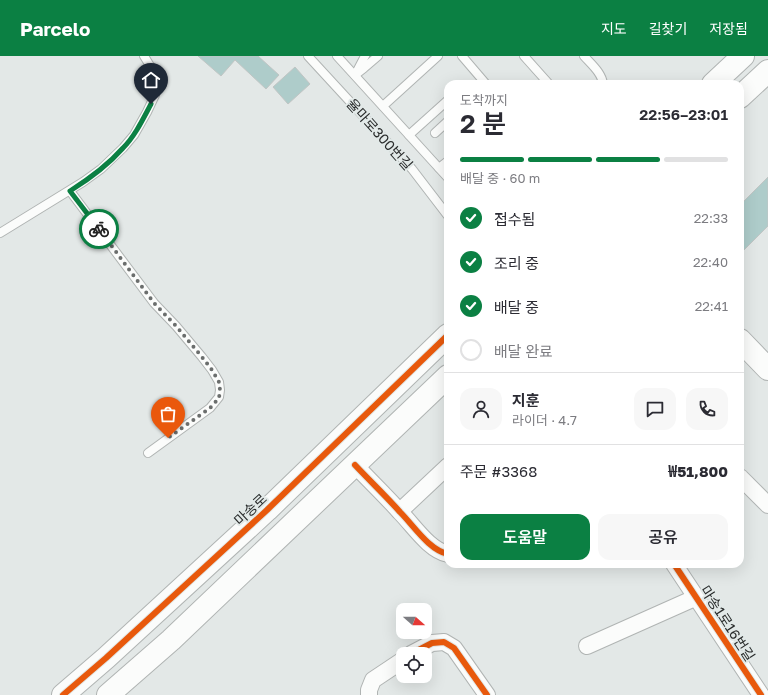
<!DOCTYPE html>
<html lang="ko">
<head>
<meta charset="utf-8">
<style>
	body { margin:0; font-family:"Golos Text","Noto Sans KR",sans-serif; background:#f7f7f7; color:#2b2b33; height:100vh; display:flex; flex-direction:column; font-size:15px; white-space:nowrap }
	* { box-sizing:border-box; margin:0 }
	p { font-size:13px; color:#7c7c81 }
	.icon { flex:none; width:22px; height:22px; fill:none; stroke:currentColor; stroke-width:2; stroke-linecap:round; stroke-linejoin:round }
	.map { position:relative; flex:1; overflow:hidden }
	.drawer { position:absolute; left:444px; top:24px; width:300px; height:488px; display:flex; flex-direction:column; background:#fff; border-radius:12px; box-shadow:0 4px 16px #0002 }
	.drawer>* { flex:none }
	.needle { width:26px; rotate:111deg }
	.fabs { position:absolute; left:396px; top:547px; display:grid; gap:8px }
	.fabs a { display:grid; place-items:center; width:36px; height:36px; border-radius:8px; background:#fff; box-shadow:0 4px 16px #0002; font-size:20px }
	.pin { position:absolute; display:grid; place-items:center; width:34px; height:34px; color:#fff; margin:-41px -17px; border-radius:50% 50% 50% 0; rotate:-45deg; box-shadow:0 0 4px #0007 }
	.pin .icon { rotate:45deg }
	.courier { position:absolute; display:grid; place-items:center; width:40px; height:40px; margin:-20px; border:3px solid #0b8043; border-radius:50%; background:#fff; color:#222; box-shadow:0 1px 5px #0007 }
	.overview em { font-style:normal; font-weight:600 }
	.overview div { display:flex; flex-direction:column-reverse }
	.overview { display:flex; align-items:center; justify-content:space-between; height:68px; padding:0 16px }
	h1 { font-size:26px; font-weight:600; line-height:30px }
	.bar { display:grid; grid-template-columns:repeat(4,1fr); gap:6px 4px; align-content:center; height:48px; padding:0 16px }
	.bar i { height:5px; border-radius:3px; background:#e1e1e2 }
	.bar .selected { background:#0b8043 }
	.bar p { grid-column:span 4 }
	.line { display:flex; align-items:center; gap:10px; padding:0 16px; border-top:1px solid #e1e1e2 }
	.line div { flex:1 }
	.round { display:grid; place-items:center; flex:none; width:42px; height:42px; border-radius:12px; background:#f7f7f7 }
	ol { padding:0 16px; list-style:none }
	li { display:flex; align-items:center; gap:12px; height:44px }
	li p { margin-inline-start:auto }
	li .icon { padding:4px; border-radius:50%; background:#0b8043; color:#fff; stroke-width:4 }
	li:last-child { color:#7c7c81 }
	li i { width:22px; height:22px; border:2px solid #e1e1e2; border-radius:50% }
	.action { display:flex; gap:8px; margin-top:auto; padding:8px 16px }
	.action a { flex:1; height:46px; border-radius:12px; background:#0b8043; color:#fff; font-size:16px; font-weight:600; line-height:46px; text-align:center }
	.action a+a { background:#f7f7f7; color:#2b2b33 }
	header { display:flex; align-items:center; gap:24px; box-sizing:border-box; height:56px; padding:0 20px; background:#0b8043; color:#fff }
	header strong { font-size:19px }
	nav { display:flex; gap:22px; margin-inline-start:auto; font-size:14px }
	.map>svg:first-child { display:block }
	.building { fill:#aeccca; stroke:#c1c5c4 }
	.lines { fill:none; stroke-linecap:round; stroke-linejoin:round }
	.lane-casing { stroke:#b0b4b3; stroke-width:10 }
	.street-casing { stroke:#b0b4b3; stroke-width:18 }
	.secondary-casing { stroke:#b0b4b3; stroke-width:24 }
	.lane { stroke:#fbfcfb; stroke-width:8 }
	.street { stroke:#fbfcfb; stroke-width:16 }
	.secondary { stroke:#fbfcfb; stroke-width:22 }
	.cycleway-casing { stroke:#e2e9e8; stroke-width:8 }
	.cycleway { stroke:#e8590c; stroke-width:6 }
	.done { stroke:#6b6e6d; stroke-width:4; stroke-dasharray:0 7.2 }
	.route { stroke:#0b8043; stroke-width:5 }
	.labels { text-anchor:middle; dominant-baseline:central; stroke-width:4; stroke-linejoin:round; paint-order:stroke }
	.street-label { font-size:14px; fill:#2a2c2c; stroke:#e2e9e8 }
</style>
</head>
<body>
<header>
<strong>Parcelo</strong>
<nav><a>지도</a><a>길찾기</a><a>저장됨</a></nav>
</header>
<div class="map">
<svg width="768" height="639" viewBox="0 0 768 639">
	<rect width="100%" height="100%" fill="#e3e8e7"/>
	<g class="building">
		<path d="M 198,0 L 258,0 L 279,19 L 266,33 L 235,4 L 221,20 Z"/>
		<path d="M 295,11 L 310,28 L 288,48 L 273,31 Z"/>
		<path d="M 768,121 L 768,170 L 740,198 L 740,149 Z"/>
	</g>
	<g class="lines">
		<g class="lane-casing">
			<g id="lane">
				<path d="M 308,0 L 412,113 L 448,160"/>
				<path d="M 337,0 L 448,122"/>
				<path d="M 462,0 L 486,28"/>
				<path d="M 524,0 L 549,28"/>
				<path d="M 584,0 C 591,8 602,17 603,28"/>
				<path d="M 356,17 L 365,0"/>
				<path d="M 355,19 L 364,12 L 378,0"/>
				<path d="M 383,50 L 438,0"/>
				<path d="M 435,77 L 448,65"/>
				<path d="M 409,79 L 448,44"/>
				<path d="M 439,112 L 448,105"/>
				<path d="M 70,135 L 154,247 L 176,270 L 202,301 L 212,314 L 219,326 L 220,334 L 219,341 L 210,352 L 148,397"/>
				<path d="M 0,177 L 83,126 L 101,113 L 123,92 L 134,79 L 147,56 L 155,39 L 156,26 L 152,13 L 144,0"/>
			</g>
		</g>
		<g class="street-casing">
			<g id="street">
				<path d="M 355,409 C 370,425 386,440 400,456 C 414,470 429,494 448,498"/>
				<path d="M 740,421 L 768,449"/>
				<path d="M 400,455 L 448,410"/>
				<path d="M 674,508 L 761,639"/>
				<path d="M 587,590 L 697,541"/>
				<path d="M 411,598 L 432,587 L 444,586 L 454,592 L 487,639"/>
				<path d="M 369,639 L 369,634 L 373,624 L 403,604"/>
			</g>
		</g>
		<g class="secondary-casing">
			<g id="secondary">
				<path d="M 713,28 L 743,0"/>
				<path d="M 740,41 L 768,15"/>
				<path d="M 740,284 L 768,313"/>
				<path d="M 63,639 L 106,602 L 267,454 L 448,279"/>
				<path d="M 108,639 L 171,584 L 448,320"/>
			</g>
		</g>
		<use href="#lane" class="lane"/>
		<use href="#street" class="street"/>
		<use href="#secondary" class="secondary"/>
		<g class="cycleway-casing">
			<g id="cycleway">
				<path d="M 355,409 C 370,425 386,440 400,456 C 414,470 429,494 448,498"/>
				<path d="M 674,508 L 761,639"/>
				<path d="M 411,598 L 432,587 L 444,586 L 454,592 L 487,639"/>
				<path d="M 63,639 L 106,602 L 267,454 L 448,279"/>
			</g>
		</g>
		<use href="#cycleway" class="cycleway"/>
	</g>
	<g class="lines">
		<path class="done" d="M 99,173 L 154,247 L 176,270 L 202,301 L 212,314 L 219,326 L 220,334 L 219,342 L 210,352 L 168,382"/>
		<path class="route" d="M 99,173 L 70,135 C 89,123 108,109 123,92 C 135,80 143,63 151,48"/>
	</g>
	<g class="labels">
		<g class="street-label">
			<text transform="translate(380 78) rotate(48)">율마로300번길</text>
			<text transform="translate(250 453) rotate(-43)">마송로</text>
			<text transform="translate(728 567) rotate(57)">마송1로16번길</text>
		</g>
	</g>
</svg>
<div class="fabs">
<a><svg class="needle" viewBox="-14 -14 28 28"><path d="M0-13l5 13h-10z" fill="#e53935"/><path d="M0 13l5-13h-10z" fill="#7c7c81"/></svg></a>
<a><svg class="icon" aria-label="locate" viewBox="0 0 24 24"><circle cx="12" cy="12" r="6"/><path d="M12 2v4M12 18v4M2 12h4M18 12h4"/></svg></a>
</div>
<div class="pin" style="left:168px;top:382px;background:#ea580c"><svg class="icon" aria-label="bag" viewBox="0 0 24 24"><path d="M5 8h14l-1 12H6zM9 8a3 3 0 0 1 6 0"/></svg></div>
<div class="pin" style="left:151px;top:48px;background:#1f2937"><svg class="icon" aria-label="home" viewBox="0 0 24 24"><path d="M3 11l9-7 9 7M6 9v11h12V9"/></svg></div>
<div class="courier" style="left:99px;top:173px"><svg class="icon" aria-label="bike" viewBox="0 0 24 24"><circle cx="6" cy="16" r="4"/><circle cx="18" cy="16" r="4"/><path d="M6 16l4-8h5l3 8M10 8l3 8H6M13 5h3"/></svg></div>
<section class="drawer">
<div class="overview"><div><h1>2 분</h1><p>도착까지</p></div><em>22:56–23:01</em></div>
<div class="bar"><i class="selected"></i><i class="selected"></i><i class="selected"></i><i></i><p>배달 중 · 60 m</p></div>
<ol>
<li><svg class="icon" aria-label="check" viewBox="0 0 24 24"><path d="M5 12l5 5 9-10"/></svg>접수됨<p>22:33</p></li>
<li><svg class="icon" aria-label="check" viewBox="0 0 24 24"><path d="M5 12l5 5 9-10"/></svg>조리 중<p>22:40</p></li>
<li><svg class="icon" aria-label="check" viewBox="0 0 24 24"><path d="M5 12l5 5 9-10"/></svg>배달 중<p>22:41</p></li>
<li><i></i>배달 완료</li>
</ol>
<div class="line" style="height:72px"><a class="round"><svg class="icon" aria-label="person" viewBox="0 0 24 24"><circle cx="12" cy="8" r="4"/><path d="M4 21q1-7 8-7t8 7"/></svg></a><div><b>지훈</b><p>라이더 · 4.7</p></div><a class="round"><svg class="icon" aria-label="chat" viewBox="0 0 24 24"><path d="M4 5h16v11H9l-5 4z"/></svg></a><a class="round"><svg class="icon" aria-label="phone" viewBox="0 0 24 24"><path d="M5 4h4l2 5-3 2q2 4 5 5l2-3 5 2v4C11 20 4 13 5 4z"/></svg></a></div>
<div class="line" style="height:52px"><div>주문 #3368</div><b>₩51,800</b></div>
<div class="action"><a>도움말</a><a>공유</a></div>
</section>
</div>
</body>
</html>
